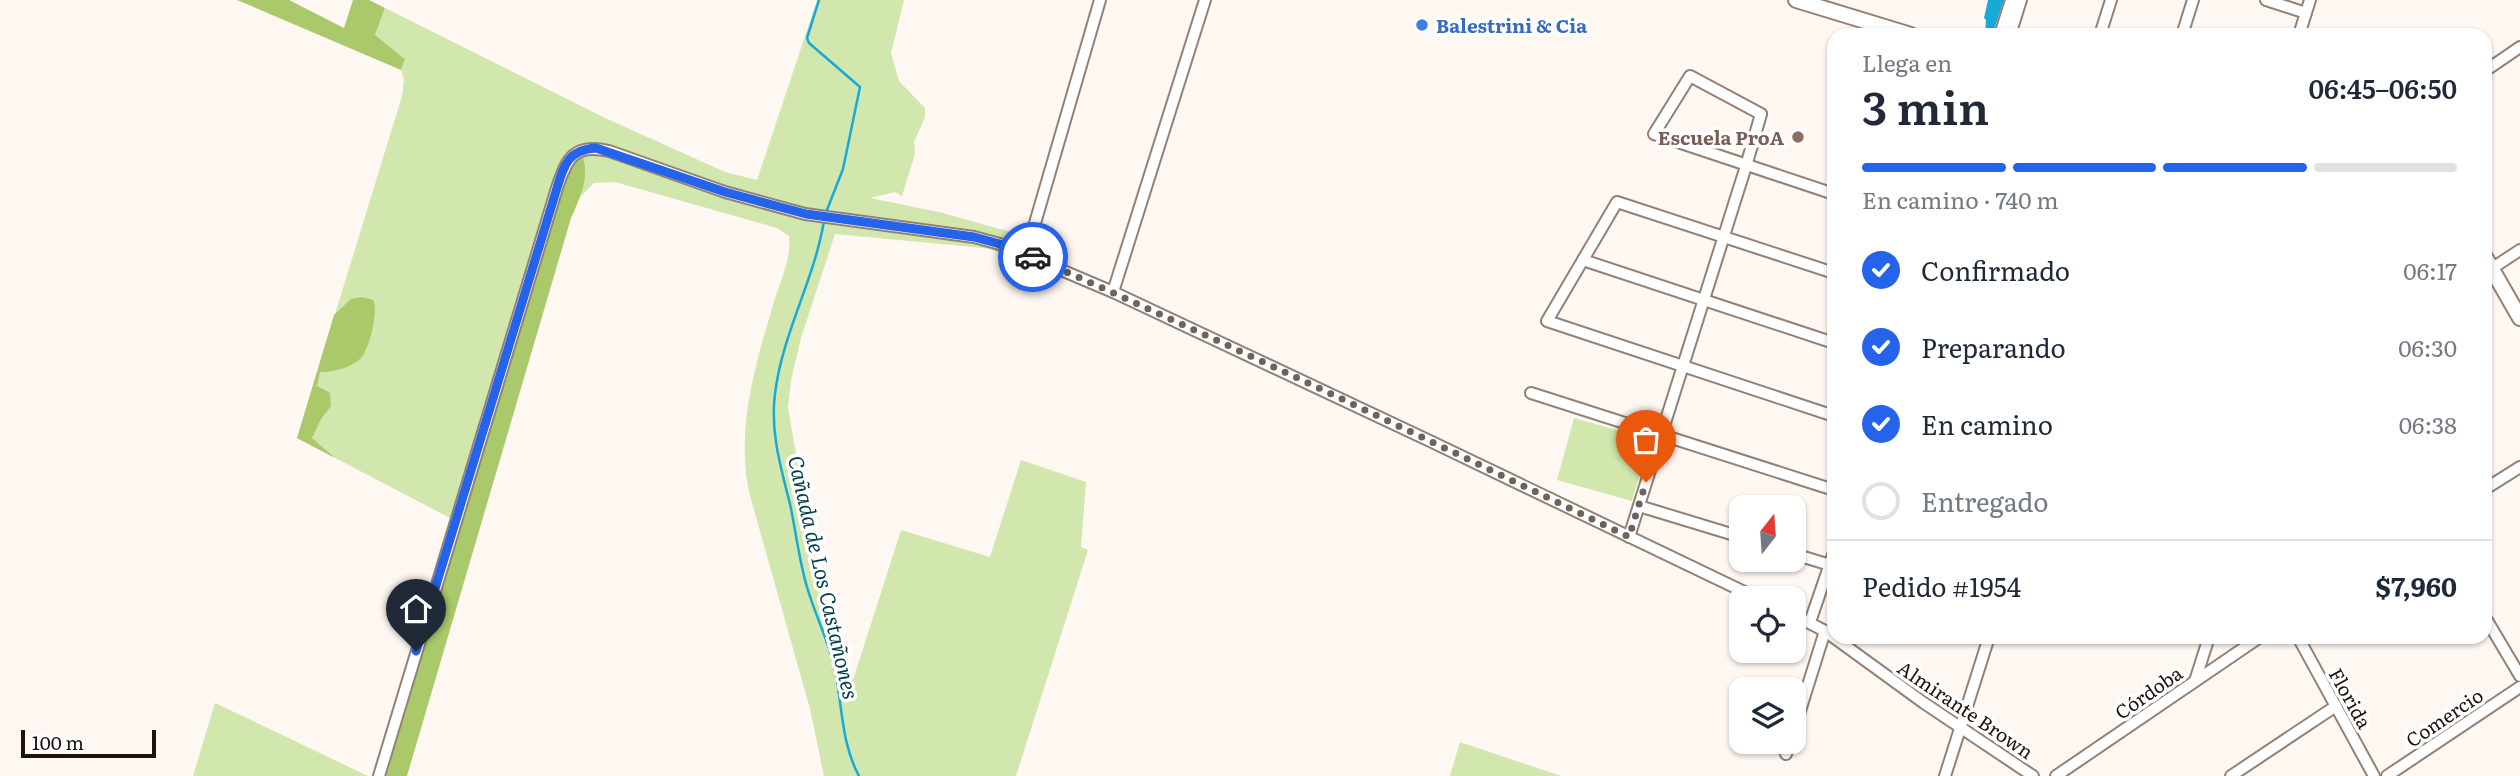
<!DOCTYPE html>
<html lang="es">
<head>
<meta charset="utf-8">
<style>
	body { margin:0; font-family:Literata,serif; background:#f2f2f3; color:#1f2937; height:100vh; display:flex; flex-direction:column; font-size:26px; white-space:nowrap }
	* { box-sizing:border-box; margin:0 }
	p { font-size:23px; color:#747a83 }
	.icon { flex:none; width:38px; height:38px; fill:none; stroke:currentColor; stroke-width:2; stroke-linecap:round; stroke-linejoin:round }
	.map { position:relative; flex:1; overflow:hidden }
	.sheet { position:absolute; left:1827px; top:28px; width:665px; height:616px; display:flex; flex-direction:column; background:#fff; border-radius:21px; box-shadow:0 2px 5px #0004 }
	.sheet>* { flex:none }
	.needle { width:46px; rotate:17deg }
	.buttons { position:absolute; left:1729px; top:495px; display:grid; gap:14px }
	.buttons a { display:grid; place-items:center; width:77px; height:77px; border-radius:14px; background:#fff; box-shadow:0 2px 5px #0004; font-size:35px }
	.scale { position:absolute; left:21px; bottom:18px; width:135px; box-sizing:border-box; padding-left:7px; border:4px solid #1b140f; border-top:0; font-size:19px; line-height:24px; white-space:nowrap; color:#1b140f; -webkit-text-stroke:5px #fff; paint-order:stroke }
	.pin { position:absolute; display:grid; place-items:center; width:60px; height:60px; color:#fff; margin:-72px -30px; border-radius:50% 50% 50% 0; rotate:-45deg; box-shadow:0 0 7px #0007 }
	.pin .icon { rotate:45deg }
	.courier { position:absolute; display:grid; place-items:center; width:70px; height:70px; margin:-35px; border:5px solid #2563eb; border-radius:50%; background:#fff; color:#222; box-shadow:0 2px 9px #0007 }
	.headline em { font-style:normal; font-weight:600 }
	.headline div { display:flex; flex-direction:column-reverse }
	.headline { display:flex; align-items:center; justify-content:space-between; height:119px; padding:0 35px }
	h1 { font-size:46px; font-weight:600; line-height:52px }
	.bar { display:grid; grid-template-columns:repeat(4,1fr); gap:10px 7px; align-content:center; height:84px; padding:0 35px }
	.bar i { height:9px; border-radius:5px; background:#e0e1e3 }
	.bar .current { background:#2563eb }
	.bar p { grid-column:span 4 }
	.line { display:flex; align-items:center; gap:18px; padding:0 35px; border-top:2px solid #e0e1e3 }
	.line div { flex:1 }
	ol { padding:0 35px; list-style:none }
	li { display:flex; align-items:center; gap:21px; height:77px }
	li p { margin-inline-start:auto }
	li .icon { padding:7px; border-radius:50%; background:#2563eb; color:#fff; stroke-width:4 }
	li:last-child { color:#747a83 }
	li i { width:38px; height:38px; border:4px solid #e0e1e3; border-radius:50% }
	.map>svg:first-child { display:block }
	.green { fill:#d1e7ad }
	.forest { fill:#a9c96a }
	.water { fill:#18aad7 }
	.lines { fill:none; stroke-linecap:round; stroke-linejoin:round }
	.stream { stroke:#18aad7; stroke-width:2.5 }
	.minor-casing { stroke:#938174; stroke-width:14 }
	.major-casing { stroke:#938174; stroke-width:18 }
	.minor { stroke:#fff; stroke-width:10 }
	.major { stroke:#fff; stroke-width:14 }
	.done { stroke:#6b635e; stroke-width:7; stroke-dasharray:0 12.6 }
	.route { stroke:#2563eb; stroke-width:9 }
	.shop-dot { fill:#3f7fe0; stroke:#fff; stroke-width:2.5 }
	.education-dot { fill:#8d6e63; stroke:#fff; stroke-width:2.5 }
	.labels { text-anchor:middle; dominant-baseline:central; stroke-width:7; stroke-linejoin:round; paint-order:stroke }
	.shop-label { font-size:19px; font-weight:bold; fill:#366cbe; stroke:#fff; text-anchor:start }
	.education-label { font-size:19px; font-weight:bold; fill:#785e54; stroke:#fff; text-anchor:end }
	.street-label { font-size:19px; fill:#1b140f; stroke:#fff }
	.water-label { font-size:21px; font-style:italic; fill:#023d4f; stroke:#fff }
</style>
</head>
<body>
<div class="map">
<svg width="2520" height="776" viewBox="0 0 2520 776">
	<rect width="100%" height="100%" fill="#fff7f1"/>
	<g class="green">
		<path d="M 817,0 L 904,0 L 891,53 L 899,81 L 925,108 L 925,117 L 914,142 L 915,154 L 902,196 L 895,192 L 870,198 L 939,212 L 1018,234 L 1020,240 L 1016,245 L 988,236 L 821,213 L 734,192 L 605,144 L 584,143 L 570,152 L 452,519 L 297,438 L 402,96 L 404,80 L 401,70 L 405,59 L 375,35 L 385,8 L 603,117 L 725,172 L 757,180 Z"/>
		<path d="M 603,153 L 725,196 L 964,238 L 1025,257 L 1024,262 L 989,249 L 973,247 L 835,234 L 801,338 L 791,380 L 788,408 L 817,571 L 853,680 L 901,530 L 990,557 L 1021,460 L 1086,482 L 1081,547 L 1088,550 L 1016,776 L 824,776 L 810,709 L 749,492 C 736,428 755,366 773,305 C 779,284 792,258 789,236 L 777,228 L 615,182 L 594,183 L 580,197 L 586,167 L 572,164 L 583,154 Z"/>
		<path d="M 1574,418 L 1650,439 L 1632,501 L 1557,480 Z"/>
		<path d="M 215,703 L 368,776 L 193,776 Z"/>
		<path d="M 1460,742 L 1561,776 L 1450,776 Z"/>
	</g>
	<g class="forest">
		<path d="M 237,0 L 289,0 L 344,28 L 353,0 L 369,0 L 385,8 L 375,35 L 405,59 L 401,70 Z"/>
		<path d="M 579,158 L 583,158 C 590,177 579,200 571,218 L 407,776 L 386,776 L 567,175 L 572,164 Z"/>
		<path d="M 362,297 L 373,300 C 379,310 369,350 361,358 C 352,367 332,373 320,372 L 317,386 L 330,393 L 331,406 L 321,419 L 312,438 L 335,458 L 297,438 L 334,315 L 351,299 Z"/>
	</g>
	<path class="water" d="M 1988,0 L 2004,0 L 1994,30 L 1989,35 L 1985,33 L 1986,20 L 1984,18 Z"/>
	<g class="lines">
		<g class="stream">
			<path d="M 819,0 L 807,38 L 809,43 L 860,87 L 843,169 L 825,215"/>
			<path d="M 824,221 C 814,281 782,334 775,394 C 770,432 781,468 790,504 C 796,532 799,560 807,587 C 814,611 825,634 832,658 C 843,697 839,739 859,776"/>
		</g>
		<g class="minor-casing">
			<g id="minor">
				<path d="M 2266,0 L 2306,13"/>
				<path d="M 2000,35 L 2011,0"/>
				<path d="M 2010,35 L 2021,0"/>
				<path d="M 2100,35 L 2111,0"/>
				<path d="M 2182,35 L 2193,0"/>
				<path d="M 2299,35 L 2310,0"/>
				<path d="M 2485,71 L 2520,47"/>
				<path d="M 1026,254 L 1100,0"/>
				<path d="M 1583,260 L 1834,343"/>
				<path d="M 2491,269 L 2520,250"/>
				<path d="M 1834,273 L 1617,202 L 1547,321 L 1834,416"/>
				<path d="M 1113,292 L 1205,0"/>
				<path d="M 1531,393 L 1834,490"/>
				<path d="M 2485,489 L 2520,467"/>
				<path d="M 1639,506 L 1741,537"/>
				<path d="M 1629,537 L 1746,166 L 1761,114 L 1690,76 L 1654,134 L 1834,194"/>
				<path d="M 1794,554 L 1830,565"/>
				<path d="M 1794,615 L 1825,631 L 1924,703 L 2033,776"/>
				<path d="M 2485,617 L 2520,676"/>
				<path d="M 1810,622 L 1834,552"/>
				<path d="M 2298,637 L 2374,776"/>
				<path d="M 2195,681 L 2209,637"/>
				<path d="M 1794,730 L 1825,631"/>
				<path d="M 1786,754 L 1790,742"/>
				<path d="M 379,776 L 557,188 C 567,158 574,143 609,151 L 725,192 L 805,214 L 974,237 L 1000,244 L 1113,292 L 1432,442 L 1757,598"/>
				<path d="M 1945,776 L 1989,637"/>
				<path d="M 2056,776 L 2260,637"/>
				<path d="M 2231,776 L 2336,706"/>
				<path d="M 2387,776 L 2520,687"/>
			</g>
		</g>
		<g class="major-casing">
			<g id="major">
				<path d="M 1796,0 L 1911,35"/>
				<path d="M 2485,257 L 2520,318"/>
			</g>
		</g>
		<use href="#minor" class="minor"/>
		<use href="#major" class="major"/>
	</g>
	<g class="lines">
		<path class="done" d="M 1033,257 C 1234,346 1431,441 1629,537 L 1646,482"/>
		<path class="route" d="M 416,651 L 557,188 C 564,165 568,150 596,148 L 725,192 L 806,214 L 974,237 L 1000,244 L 1033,257"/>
	</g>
	<circle class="shop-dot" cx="1422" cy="25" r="7"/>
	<circle class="education-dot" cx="1798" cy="137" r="7"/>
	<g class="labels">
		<g class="shop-label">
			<text x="1436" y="25">Balestrini &amp; Cia</text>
		</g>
		<g class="education-label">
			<text x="1784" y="137">Escuela ProA</text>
		</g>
		<g class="street-label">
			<text transform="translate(2148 692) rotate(-35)">Córdoba</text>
			<text transform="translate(2351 698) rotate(61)">Florida</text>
			<text transform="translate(1966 709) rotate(34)">Almirante Brown</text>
			<text transform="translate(2444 717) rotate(-34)">Comercio</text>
		</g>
		<g class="water-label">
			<text transform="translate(825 577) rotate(77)">Cañada de Los Castañones</text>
		</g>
	</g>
</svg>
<div class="buttons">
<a><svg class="needle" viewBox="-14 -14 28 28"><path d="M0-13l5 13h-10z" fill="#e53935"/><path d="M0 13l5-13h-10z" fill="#747a83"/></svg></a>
<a><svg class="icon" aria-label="locate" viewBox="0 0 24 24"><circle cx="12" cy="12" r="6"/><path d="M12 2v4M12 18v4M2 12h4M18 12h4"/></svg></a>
<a><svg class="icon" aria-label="layers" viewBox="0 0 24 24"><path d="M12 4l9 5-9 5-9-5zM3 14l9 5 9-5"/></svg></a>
</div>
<div class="scale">100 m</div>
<div class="pin" style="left:1646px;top:482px;background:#ea580c"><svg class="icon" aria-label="bag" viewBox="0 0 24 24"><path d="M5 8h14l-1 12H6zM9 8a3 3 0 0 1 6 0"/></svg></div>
<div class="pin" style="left:416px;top:651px;background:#1f2937"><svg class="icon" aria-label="home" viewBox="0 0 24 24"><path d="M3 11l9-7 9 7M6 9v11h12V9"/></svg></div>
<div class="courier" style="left:1033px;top:257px"><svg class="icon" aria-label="car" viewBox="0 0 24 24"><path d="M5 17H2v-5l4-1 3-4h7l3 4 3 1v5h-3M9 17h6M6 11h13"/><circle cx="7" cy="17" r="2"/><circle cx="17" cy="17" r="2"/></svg></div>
<section class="sheet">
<div class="headline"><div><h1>3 min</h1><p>Llega en</p></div><em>06:45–06:50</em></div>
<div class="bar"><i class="current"></i><i class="current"></i><i class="current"></i><i></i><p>En camino · 740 m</p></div>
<ol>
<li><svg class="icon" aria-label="check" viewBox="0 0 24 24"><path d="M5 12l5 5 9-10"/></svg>Confirmado<p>06:17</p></li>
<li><svg class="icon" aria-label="check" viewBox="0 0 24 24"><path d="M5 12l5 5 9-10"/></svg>Preparando<p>06:30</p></li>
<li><svg class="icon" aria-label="check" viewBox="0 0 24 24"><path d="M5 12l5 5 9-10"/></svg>En camino<p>06:38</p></li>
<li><i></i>Entregado</li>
</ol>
<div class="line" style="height:91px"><div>Pedido #1954</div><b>$7,960</b></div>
</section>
</div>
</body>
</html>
